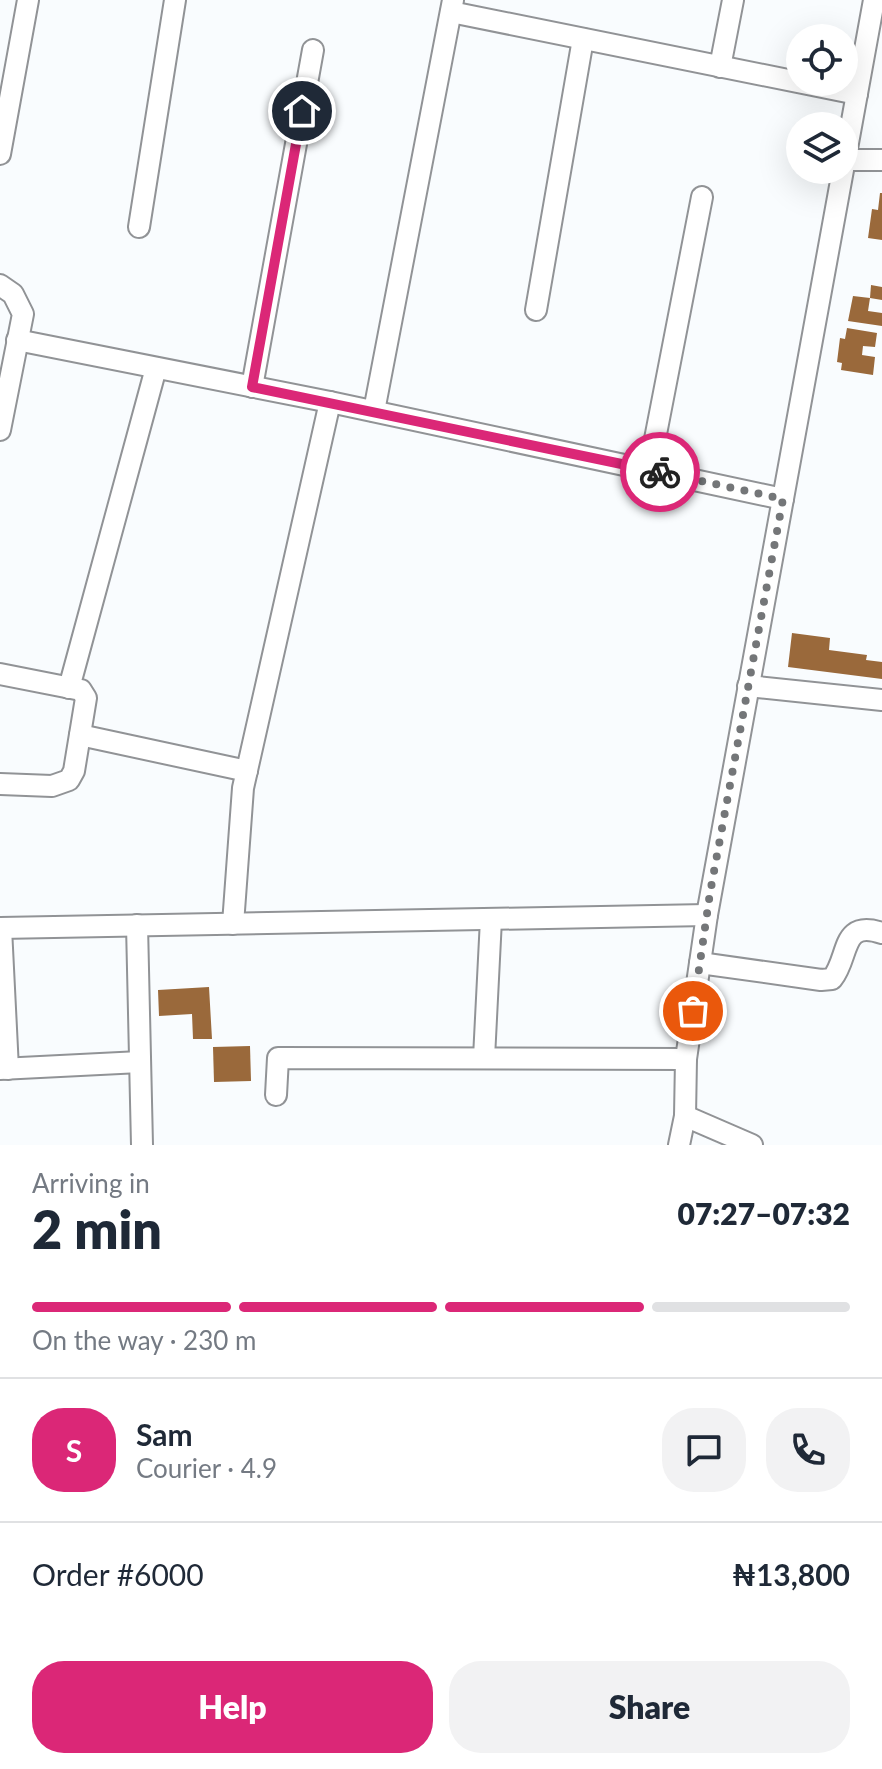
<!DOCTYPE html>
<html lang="en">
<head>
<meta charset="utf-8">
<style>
	body { margin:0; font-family:Lato,sans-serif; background:#f2f2f3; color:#1f2937; height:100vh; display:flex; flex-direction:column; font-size:30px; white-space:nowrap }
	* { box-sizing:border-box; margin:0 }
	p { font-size:26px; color:#747a83 }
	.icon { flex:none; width:44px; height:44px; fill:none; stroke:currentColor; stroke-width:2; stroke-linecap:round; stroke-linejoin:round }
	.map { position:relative; height:1145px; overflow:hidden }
	.drawer { display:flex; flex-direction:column; background:#fff; flex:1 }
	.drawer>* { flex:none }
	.tools { position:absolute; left:786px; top:24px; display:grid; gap:16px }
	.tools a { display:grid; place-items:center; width:72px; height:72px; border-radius:50%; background:#fff; box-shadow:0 8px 32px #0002; font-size:40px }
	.pin { position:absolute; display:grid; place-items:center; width:68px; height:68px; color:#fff; margin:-34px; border:4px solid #fff; border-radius:50%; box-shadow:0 2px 8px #0007 }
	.courier { position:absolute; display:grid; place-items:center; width:80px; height:80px; margin:-40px; border:6px solid #db2777; border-radius:50%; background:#fff; color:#222; box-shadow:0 2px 10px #0007 }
	.head em { font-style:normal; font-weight:800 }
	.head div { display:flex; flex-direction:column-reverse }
	.head { display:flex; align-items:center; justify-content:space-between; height:136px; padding:0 32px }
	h1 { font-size:52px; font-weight:800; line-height:60px }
	.bar { display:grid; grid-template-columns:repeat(4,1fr); gap:12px 8px; align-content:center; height:96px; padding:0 32px }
	.bar i { height:10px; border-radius:6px; background:#e0e1e3 }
	.bar .selected { background:#db2777 }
	.bar p { grid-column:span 4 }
	.line { display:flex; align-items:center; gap:20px; padding:0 32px; border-top:2px solid #e0e1e3 }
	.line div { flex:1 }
	.round { display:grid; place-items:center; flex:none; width:84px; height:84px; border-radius:32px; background:#f2f2f3 }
	.action { display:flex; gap:16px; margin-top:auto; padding:16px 32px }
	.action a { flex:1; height:92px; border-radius:32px; background:#db2777; color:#fff; font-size:32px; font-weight:800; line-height:92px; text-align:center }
	.action a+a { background:#f2f2f3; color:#1f2937 }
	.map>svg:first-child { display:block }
	.building { fill:#9a693b }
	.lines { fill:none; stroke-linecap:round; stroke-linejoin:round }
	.street-casing { stroke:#919396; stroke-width:24 }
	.street { stroke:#fff; stroke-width:20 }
	.done { stroke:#747678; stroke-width:8; stroke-dasharray:0 14.4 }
	.route { stroke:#db2777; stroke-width:10 }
</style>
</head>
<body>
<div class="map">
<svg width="882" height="1145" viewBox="0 0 882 1145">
	<rect width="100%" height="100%" fill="#f9fcfe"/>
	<g class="building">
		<path d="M 880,193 L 882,193 L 882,240 L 868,238 L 872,209 L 878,210 Z"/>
		<path d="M 871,285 L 882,287 L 882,300 L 870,298 Z"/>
		<path d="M 853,296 L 870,298 L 868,311 L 882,313 L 882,326 L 848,321 Z"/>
		<path d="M 847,328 L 877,333 L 875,347 L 863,346 L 862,355 L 875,357 L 873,375 L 841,370 L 842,363 L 837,362 L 840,338 L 845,339 Z"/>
		<path d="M 792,633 L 830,638 L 829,650 L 867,655 L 866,660 L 882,662 L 882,679 L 788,667 Z"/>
		<path d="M 209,987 L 212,1039 L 193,1039 L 192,1014 L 159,1016 L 158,990 Z"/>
		<path d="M 250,1046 L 251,1081 L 214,1082 L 213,1047 Z"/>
	</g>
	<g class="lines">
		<g class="street-casing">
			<g id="street">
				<path d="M 451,12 L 857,94"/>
				<path d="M 720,67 L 733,0"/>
				<path d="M 0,154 L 28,0"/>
				<path d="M 845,160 L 882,160"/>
				<path d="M 844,165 L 874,0"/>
				<path d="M 139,227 L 175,0"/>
				<path d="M 0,285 L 13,294 L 23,314 L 0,430"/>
				<path d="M 536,310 L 583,39"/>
				<path d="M 17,340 L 330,402 L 783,499"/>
				<path d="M 252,387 L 313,50"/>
				<path d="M 374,411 L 453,0"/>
				<path d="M 649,470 L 702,197"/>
				<path d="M 0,674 L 81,690 L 86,698 L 74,771 L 69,780 L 52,786 L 0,784"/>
				<path d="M 748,686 L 882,700"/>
				<path d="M 69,688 L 156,368"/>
				<path d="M 80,735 L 247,771"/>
				<path d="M 233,924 L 243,788 L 330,402"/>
				<path d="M 137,925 L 142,1145"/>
				<path d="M 0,928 L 707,915"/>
				<path d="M 1,928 L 8,1069"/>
				<path d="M 700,963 L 821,980 L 832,979 C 850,957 840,919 882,933"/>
				<path d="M 484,1058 L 491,919"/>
				<path d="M 0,1069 L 140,1062"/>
				<path d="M 276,1095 L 278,1058 L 686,1059"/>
				<path d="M 685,1116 L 752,1145"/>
				<path d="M 679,1145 L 685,1116 L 686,1059 L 707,915 L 843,170"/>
			</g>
		</g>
		<use href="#street" class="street"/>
	</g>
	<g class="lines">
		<path class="done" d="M 660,472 L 783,499 L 710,893 L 693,1011"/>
		<path class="route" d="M 302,111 L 252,387 L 660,472"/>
	</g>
</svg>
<div class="tools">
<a><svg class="icon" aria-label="locate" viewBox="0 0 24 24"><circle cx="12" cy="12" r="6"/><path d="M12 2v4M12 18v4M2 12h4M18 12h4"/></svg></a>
<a><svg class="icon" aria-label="layers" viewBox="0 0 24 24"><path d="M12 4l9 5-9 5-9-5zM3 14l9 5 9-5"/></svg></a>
</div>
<div class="pin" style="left:693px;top:1011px;background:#ea580c"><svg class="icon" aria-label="bag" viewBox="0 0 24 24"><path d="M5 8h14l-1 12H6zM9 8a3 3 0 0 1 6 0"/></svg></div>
<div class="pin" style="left:302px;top:111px;background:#1f2937"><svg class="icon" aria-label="home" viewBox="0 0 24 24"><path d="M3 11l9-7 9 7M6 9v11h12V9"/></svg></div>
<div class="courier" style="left:660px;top:472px"><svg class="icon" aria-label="bike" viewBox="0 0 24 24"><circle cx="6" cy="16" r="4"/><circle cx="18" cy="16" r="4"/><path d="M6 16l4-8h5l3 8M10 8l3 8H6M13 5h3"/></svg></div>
</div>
<section class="drawer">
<div class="head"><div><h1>2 min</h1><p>Arriving in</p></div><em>07:27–07:32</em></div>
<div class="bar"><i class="selected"></i><i class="selected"></i><i class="selected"></i><i></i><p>On the way · 230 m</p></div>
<div class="line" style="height:144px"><b class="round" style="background:#db2777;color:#fff">S</b><div><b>Sam</b><p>Courier · 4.9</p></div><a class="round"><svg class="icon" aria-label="chat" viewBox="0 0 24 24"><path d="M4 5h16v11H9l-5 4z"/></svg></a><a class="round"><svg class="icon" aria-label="phone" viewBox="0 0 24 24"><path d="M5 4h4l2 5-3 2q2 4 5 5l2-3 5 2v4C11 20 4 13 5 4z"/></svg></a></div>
<div class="line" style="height:104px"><div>Order #6000</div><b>₦13,800</b></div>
<div class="action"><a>Help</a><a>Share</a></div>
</section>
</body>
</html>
